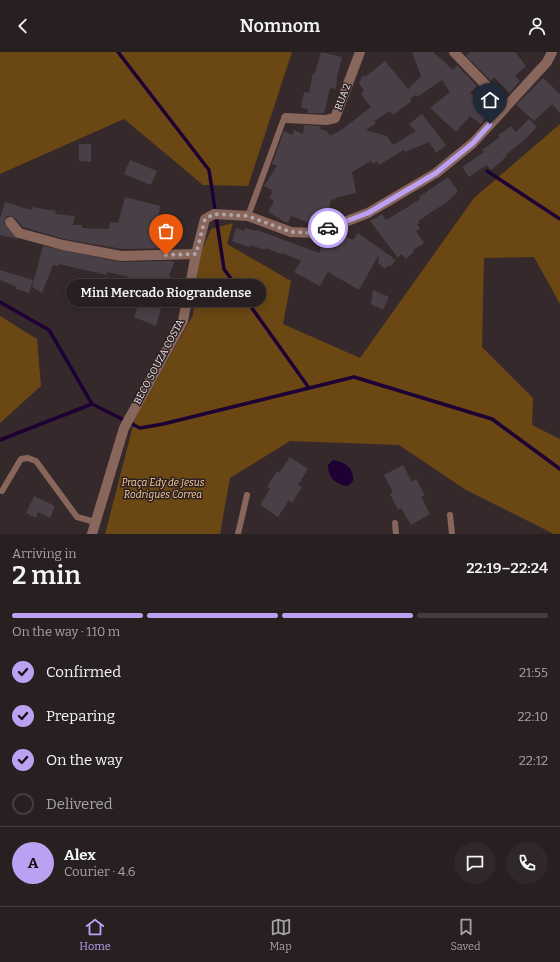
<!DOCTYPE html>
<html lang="en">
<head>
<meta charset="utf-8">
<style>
	body { margin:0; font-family:Bitter,serif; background:#302729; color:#f1f3f6; height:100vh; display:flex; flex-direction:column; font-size:15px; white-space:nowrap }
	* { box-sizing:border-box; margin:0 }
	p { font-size:13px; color:#a5a2a5 }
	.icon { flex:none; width:22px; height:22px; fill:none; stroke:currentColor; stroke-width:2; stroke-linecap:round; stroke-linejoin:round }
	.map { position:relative; height:482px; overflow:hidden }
	.details { display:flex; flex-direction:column; background:#281f20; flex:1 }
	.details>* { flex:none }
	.pin { position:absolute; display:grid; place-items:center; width:34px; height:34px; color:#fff; margin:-41px -17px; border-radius:50% 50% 50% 0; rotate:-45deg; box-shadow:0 0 4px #0007 }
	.pin .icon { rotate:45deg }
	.courier { position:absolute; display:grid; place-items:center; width:40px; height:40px; margin:-20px; border:3px solid #bca0f2; border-radius:50%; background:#fff; color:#222; box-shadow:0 1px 5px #0007 }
	.bubble { position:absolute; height:28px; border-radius:14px; background:#281f20; box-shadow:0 2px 10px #0003,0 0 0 1px #443d3e; font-size:13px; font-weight:600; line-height:28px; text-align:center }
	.head em { font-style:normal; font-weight:600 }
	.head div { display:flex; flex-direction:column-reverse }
	.head { display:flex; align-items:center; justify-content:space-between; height:68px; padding:0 12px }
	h1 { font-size:26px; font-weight:600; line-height:30px }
	.bar { display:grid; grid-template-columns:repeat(4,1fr); gap:6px 4px; align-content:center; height:48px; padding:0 12px }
	.bar i { height:5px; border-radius:3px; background:#443d3e }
	.bar .on { background:#bca0f2 }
	.bar p { grid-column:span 4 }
	.line { display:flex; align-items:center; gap:10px; padding:0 12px; border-top:1px solid #443d3e }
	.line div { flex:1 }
	.round { display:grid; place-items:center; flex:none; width:42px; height:42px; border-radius:21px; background:#302729 }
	ol { padding:0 12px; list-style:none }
	li { display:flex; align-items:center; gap:12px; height:44px }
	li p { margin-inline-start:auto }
	li .icon { padding:4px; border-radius:50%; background:#bca0f2; color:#111; stroke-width:4 }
	li:last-child { color:#a5a2a5 }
	li i { width:22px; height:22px; border:2px solid #443d3e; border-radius:50% }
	header { display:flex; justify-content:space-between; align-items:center; height:52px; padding:0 12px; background:#281f20; font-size:18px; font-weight:600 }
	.tabs { display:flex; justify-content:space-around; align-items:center; height:56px; border-top:1px solid #443d3e; background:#281f20; font-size:11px; color:#a5a2a5 }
	.tabs a { display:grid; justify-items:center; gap:2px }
	.tabs .on { color:#bca0f2 }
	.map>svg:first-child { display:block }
	.green { fill:#6b4714 }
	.water { fill:#1e0034 }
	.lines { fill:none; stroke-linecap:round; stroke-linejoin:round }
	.stream { stroke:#1e0034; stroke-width:3.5 }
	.building { fill:#493f46 }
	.service { stroke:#88665b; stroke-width:6 }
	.minor { stroke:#88665b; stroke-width:10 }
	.done { stroke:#afa6a7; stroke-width:4; stroke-dasharray:0 7.2 }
	.route { stroke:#bca0f2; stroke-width:5 }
	.labels { text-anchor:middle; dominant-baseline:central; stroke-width:3; stroke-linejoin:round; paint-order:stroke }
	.street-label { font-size:10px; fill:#f1e9ea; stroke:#2b1f21 }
	.park-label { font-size:10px; font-style:italic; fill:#fbd09e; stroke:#2b1f21 }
</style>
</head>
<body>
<header><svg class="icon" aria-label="back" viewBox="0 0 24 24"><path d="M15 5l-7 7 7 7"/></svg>Nomnom<svg class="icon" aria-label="person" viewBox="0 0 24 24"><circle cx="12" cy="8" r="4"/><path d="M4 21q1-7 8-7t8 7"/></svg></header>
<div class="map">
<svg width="560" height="482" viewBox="0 0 560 482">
	<rect width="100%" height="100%" fill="#35292b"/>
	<g class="green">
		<path d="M 0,0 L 292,0 L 248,134 L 203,133 L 124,67 L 0,122 Z"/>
		<path d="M 560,72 L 560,252 L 534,205 L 484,206 L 482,295 L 533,346 L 532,373 L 560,387 L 560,482 L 554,482 L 466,438 L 399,393 L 290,389 L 230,426 L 220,482 L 105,482 L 135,366 L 193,263 L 199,205 L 211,177 L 233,171 L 227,192 L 291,229 L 283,272 L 360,306 L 474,146 Z"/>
		<path d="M 0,264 L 37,287 L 41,334 L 0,371 Z"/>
	</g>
	<path class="water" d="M 333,408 C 345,410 354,416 353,429 L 348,434 C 335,433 328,425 328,413 Z"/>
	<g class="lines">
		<g class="stream">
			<path d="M 118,0 L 209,118 L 224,217 L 309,336"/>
			<path d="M 487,119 L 560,167"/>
			<path d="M 0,250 L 49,278 L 92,352 L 140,376 L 163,372 L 354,325 L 492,367 L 560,417"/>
			<path d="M 0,388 L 92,352"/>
		</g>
	</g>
	<g class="building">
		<path d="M 321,0 L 342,5 L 337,25 L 336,37 L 330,36 L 324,61 L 307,61 L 308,57 L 301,56 L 304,40 L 309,41 L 313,21 L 315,21 Z"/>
		<path d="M 412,0 L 433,0 L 453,18 L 457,13 L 477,34 L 470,41 L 492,56 L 481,72 L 470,64 L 456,80 L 430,56 L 450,40 L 442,28 L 417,45 L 415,43 L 410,47 L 412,49 L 393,63 L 390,59 L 374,69 L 376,71 L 366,78 L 387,84 L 393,93 L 416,79 L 409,72 L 422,62 L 446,93 L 436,101 L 429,90 L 405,100 L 404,98 L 379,113 L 377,109 L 373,112 L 371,109 L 352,120 L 356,141 L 335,146 L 335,148 L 331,147 L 327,170 L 323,170 L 321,172 L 309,171 L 291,164 L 288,170 L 285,170 L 268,160 L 274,149 L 269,146 L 273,139 L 264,134 L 277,114 L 272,112 L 284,79 L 292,83 L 294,78 L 303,82 L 304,73 L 321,74 L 320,77 L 327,79 L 330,84 L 344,76 L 371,55 L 361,42 L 364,39 L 359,31 L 363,23 L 365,25 L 385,9 L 408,37 L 421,24 Z"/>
		<path d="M 470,0 L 515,0 L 526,14 L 515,24 L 520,29 L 509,41 L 494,25 L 491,29 L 466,4 Z"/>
		<path d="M 543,26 L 560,42 L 560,61 L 552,52 L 534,69 L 516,53 Z"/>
		<path d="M 529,67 L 537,75 L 523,89 L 506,103 L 507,104 L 491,118 L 487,113 L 469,125 L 462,115 L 484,100 L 482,98 L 500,85 L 498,83 L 506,78 L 511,74 L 516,80 Z"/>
		<path d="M 79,92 L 91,92 L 91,110 L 79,109 Z"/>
		<path d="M 130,108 L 157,119 L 151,133 L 124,122 Z"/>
		<path d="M 448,125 L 458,139 L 447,150 L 418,169 L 420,171 L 417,172 L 420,177 L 416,179 L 424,191 L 413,198 L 414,200 L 406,207 L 401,202 L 398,206 L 370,169 L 382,162 L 386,168 L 411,153 L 420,147 L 419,145 Z"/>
		<path d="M 125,145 L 160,154 L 157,178 L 175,180 L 174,196 L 122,197 L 64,187 L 23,175 L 15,166 L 9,164 L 6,165 L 4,171 L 18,187 L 0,183 L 0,166 L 5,150 L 31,158 L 32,155 L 56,159 L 55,162 L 75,164 L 73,173 L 82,173 L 82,176 L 109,177 L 110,170 L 118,171 Z"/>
		<path d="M 236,176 L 244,179 L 245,176 L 256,179 L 257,178 L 319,201 L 323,191 L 335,197 L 343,184 L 353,188 L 358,181 L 396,208 L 390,215 L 388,213 L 385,217 L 378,211 L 379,205 L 378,204 L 359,238 L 328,220 L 320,234 L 294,220 L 301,209 L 283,201 L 282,202 L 266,196 L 265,198 L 250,193 L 249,195 L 232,189 Z"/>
		<path d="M 43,194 L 120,210 L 173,209 L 174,211 L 169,224 L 171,225 L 166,240 L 160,237 L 155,255 L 161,257 L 156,274 L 134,265 L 144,236 L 129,229 L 129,225 L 107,220 L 107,223 L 59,212 L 58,214 L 53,213 L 42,241 L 32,235 Z"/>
		<path d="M 0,218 L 33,228 L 29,241 L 16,237 L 17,235 L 0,228 Z"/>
		<path d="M 91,238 L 104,241 L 101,256 L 90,254 L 91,249 L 88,249 Z"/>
		<path d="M 373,238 L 389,245 L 383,258 L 371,252 Z"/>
		<path d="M 290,405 L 308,417 L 298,433 L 302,435 L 292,451 L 289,448 L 278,465 L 260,453 L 270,437 L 267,435 L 277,419 L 279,421 Z"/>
		<path d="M 403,413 L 412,430 L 416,427 L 425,443 L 421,445 L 430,462 L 411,473 L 401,456 L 398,458 L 390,442 L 393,440 L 384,423 Z"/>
		<path d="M 34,444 L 55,454 L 50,466 L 38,460 L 36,466 L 26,461 Z"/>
	</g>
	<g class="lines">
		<g class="service">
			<path d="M 248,164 L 283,69 L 286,66"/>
			<path d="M 2,439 L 21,407 L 28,406 L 36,409 L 77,465 L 95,470"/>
			<path d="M 450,463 L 452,482"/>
			<path d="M 395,471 L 396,482"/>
			<path d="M 238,482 L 247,443"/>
		</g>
		<g class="minor">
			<path d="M 454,0 L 506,54"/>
			<path d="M 286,66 L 326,68 L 335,66 L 360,0"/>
			<path d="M 10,170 L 19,181 L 63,193 L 121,204 L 196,202"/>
			<path d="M 92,482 L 124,376 L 183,269 L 196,202 L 205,167 L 214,162 L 248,164 L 291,180 L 316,181 L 368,161 L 436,121 L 473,91 L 547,10 L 552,0"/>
		</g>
	</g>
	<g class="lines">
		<path class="done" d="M 166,203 L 196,202 L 205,167 L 214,162 L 248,164 L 291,180 L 316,181 L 328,176"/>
		<path class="route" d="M 328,176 L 368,161 L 436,121 L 473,91 L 490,72"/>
	</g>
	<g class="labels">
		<g class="street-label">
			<text transform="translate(343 45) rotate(-69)">RUA 2</text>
			<text transform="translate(159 310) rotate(-62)">BECO SOUZA COSTA</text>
		</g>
		<g class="park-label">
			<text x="163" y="431">Praça Edy de Jesus<tspan x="163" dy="12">Rodrigues Correa</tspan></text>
		</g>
	</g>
</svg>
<div class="pin" style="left:166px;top:203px;background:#ea580c"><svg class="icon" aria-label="bag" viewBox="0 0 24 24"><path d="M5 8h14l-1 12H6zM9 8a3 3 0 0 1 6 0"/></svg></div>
<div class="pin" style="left:490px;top:72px;background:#1f2937"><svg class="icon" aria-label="home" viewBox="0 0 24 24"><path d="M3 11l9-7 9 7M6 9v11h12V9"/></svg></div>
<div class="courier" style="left:328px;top:176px"><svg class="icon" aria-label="car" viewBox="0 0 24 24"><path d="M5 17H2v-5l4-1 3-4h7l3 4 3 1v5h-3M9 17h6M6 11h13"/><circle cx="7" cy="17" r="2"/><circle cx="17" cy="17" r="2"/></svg></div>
<div class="bubble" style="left:66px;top:227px;width:200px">Mini Mercado Riograndense</div>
</div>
<section class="details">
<div class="head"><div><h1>2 min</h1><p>Arriving in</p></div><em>22:19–22:24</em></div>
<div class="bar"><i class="on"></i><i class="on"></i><i class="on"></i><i></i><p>On the way · 110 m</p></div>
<ol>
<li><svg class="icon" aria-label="check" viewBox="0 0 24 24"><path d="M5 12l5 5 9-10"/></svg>Confirmed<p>21:55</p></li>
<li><svg class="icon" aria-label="check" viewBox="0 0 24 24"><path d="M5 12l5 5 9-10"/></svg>Preparing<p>22:10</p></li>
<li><svg class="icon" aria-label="check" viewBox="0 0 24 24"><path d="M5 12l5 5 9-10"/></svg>On the way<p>22:12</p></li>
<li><i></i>Delivered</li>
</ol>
<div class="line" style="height:72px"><b class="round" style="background:#bca0f2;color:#111">A</b><div><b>Alex</b><p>Courier · 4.6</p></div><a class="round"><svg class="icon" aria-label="chat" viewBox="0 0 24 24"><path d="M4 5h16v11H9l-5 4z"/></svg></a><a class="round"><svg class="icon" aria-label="phone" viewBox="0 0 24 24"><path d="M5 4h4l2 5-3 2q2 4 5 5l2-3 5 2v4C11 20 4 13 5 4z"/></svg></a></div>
</section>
<nav class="tabs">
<a class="on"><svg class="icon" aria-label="home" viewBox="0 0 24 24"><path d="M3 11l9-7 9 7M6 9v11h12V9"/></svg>Home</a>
<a><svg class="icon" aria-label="map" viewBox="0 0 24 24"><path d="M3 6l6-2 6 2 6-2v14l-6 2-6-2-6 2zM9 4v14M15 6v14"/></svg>Map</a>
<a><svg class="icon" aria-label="saved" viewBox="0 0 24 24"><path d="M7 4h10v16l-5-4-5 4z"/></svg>Saved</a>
</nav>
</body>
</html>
